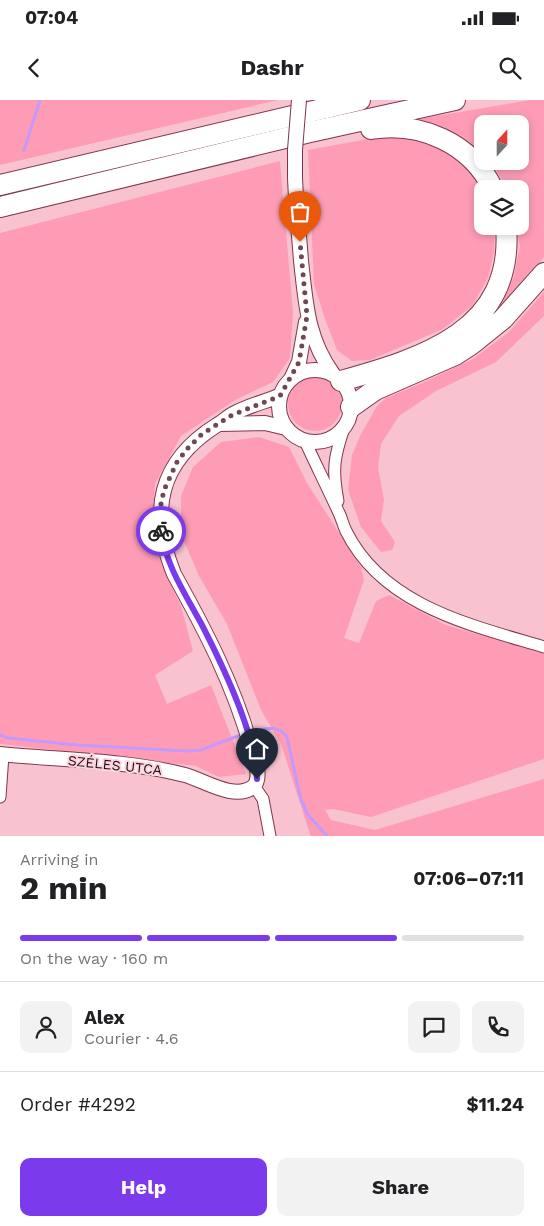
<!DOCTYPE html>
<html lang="en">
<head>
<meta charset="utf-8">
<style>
	body { margin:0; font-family:"Work Sans",sans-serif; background:#f2f2f2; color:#202124; height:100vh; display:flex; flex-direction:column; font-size:19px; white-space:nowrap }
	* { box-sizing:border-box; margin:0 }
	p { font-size:16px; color:#757577 }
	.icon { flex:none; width:28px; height:28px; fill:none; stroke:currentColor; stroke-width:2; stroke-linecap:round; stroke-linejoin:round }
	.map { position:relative; height:736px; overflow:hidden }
	.drawer { display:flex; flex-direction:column; background:#fff; flex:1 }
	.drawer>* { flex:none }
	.needle { width:32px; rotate:21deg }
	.controls { position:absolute; left:474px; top:15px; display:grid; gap:10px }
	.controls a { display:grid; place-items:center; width:55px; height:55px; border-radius:10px; background:#fff; box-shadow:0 2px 8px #0003; font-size:25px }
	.pin { position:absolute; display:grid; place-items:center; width:42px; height:42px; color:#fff; margin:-51px -21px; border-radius:50% 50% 50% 0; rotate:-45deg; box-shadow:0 0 5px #0007 }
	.pin .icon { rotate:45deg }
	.courier { position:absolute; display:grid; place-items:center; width:50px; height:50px; margin:-25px; border:4px solid #7c3aed; border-radius:50%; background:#fff; color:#222; box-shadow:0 1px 6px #0007 }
	.head em { font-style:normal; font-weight:700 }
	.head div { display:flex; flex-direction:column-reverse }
	.head { display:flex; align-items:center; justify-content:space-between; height:85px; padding:0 20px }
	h1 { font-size:32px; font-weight:700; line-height:38px }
	.bar { display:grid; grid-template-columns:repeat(4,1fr); gap:8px 5px; align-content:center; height:60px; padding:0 20px }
	.bar i { height:6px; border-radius:4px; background:#e0e0e0 }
	.bar .selected { background:#7c3aed }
	.bar p { grid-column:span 4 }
	.line { display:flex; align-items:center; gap:12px; padding:0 20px; border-top:1px solid #e0e0e0 }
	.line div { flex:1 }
	.round { display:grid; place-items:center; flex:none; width:52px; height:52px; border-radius:10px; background:#f2f2f2 }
	.button { display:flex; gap:10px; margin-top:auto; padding:10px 20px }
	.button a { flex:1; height:58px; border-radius:10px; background:#7c3aed; color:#fff; font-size:20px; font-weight:700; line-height:58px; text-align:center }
	.button a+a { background:#f2f2f2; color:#202124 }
	.status { display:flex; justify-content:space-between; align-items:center; height:35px; padding:0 25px; background:#fff; direction:ltr }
	.status svg { height:14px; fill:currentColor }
	header { display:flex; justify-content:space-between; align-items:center; height:65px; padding:0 20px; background:#fff; font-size:22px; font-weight:700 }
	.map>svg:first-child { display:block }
	.green { fill:#fe9cb6 }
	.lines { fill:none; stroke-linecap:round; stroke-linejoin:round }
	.stream { stroke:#c39afb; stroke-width:3 }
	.minor-casing { stroke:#81354d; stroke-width:13 }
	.tertiary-casing { stroke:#81354d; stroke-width:16 }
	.motorway-casing { stroke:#81354d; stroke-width:22 }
	.minor { stroke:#fff; stroke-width:11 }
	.tertiary { stroke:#fff; stroke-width:14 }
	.motorway { stroke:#fff; stroke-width:20 }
	.tertiary-bridge-casing { stroke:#81354d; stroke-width:16; stroke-linecap:butt }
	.tertiary-bridge { stroke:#fff; stroke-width:14 }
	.done { stroke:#6f4854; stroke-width:5; stroke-dasharray:0 9 }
	.route { stroke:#7c3aed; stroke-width:6 }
	.labels { text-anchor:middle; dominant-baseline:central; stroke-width:4; stroke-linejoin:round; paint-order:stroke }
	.street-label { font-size:14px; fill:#250611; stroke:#fad5dd }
</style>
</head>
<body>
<div class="status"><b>07:04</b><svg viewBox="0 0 49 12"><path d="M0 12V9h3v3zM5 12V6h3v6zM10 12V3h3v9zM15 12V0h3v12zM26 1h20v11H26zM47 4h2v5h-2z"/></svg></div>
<header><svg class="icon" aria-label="back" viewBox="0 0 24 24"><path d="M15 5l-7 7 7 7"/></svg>Dashr<svg class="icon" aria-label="search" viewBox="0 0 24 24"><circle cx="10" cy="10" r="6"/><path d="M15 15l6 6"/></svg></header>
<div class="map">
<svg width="544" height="736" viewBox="0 0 544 736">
	<rect width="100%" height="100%" fill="#f9c2cf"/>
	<g class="green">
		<path d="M 0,0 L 278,0 L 0,65 Z"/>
		<path d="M 530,0 L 544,0 L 544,157 L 499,210 L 514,176 L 520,146 L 516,126 L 520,126 L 520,89 L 505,89 L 501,78 L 489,61 L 520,61 L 520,24 L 482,24 L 482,53 L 457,34 L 419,19 Z"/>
		<path d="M 397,36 C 432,42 468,54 482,91 C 485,101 482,116 482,126 L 495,126 L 494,152 L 488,178 L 472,206 L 443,229 L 370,260 L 352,261 L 337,250 L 325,219 L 314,184 L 308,50 L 374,38 Z"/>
		<path d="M 280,61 L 293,213 L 290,258 L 273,282 L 235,300 L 181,336 L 155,384 L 152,424 L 161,463 L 181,506 L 193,551 L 155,575 L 167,604 L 211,585 L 246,674 L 219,677 L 196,666 L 0,644 L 0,133 Z"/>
		<path d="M 544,192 L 544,216 L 496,262 L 436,291 L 399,316 L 381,344 L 378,368 L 384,400 L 381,421 L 395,442 L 392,450 L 381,452 L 361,427 L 348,390 L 352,355 L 361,334 L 377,306 L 386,298 L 422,283 L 473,259 L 509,232 Z"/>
		<circle cx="315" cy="304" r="27"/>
		<path d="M 259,337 L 289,347 L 307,383 L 361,467 L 364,480 L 344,538 L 359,543 L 376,501 L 389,495 L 446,525 L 544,554 L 544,659 L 371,717 L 333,709 L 325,710 L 331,720 L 375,730 L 544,679 L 544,736 L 311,736 L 310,734 L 281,644 L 261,610 L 227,524 L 199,476 L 181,434 L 181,396 L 193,367 L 221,342 Z"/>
	</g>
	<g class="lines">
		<g class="stream">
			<path d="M 24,50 L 40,0"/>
			<path d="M 256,631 C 269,628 279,625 287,637 L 301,700 L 308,715 L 327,736"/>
			<path d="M 0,635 L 8,638 L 77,645 L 186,651 L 201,650 L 238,636"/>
		</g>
		<g class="minor-casing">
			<g id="minor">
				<path d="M 305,341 C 316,365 328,389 339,413 C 342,419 343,425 346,431 C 383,506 471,525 544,547"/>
				<path d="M 338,401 C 332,370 334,357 344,328"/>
				<path d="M 254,686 L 263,699 L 270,736"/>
				<path d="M 0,697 L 3,655"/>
			</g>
		</g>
		<g class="tertiary-casing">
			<g id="tertiary">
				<path d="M 295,77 C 296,106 299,133 301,161 C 306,204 307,238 333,274"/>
				<circle cx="315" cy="306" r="36"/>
				<path d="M 292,277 L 299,262 L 306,222"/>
				<path d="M 219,324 L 265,323 L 286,328"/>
				<path d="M 0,654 C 59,660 127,660 185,675 C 204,680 234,701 253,687 C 263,678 254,658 251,647 C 234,585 205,530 174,474 C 149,412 158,362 217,325 C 223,322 227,317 233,314 C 247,306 264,302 279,296"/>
			</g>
		</g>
		<g class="motorway-casing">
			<g id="motorway">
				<path d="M 371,29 C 420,21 471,43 493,89"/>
				<path d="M 0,85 L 360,0"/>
				<path d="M 0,107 L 310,32 L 455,0"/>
				<path d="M 341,281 C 423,258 515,231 506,126"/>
				<path d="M 351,307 L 375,290 L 455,255 L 472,244 L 503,219 L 544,173"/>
			</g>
		</g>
		<use href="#minor" class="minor"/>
		<use href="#tertiary" class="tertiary"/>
		<use href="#motorway" class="motorway"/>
		<g class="tertiary-bridge-casing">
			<path id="tertiary-bridge" d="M 295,77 L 295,50 L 299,0"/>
		</g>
		<use href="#tertiary-bridge" class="tertiary-bridge"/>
	</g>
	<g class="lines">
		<path class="done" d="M 161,431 L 161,404 L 164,390 L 177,362 L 188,348 L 202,334 L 232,315 L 280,296 L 299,262 L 307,216 L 300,142"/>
		<path class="route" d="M 161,431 C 166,466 186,495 202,525 C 223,566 256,634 257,679"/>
	</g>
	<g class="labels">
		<g class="street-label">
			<text transform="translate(115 665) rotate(6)">SZÉLES UTCA</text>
		</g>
	</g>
</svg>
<div class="controls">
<a><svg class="needle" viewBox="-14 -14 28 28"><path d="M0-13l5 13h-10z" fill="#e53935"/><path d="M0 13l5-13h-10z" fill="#757577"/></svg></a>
<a><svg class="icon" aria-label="layers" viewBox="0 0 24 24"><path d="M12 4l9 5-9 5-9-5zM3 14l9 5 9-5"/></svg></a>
</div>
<div class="pin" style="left:300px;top:142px;background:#ea580c"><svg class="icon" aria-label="bag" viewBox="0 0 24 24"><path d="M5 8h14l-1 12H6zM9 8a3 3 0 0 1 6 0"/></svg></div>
<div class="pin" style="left:257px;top:679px;background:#1f2937"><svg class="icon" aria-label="home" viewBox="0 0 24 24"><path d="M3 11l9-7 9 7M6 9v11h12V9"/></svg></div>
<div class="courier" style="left:161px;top:431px"><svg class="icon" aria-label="bike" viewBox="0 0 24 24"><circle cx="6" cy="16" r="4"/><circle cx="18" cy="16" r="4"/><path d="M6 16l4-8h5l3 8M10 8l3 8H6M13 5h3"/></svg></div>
</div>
<section class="drawer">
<div class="head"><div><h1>2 min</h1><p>Arriving in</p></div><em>07:06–07:11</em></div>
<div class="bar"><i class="selected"></i><i class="selected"></i><i class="selected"></i><i></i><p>On the way · 160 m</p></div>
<div class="line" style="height:90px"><a class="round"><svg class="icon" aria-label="person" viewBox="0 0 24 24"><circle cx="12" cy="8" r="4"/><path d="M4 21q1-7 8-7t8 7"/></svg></a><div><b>Alex</b><p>Courier · 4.6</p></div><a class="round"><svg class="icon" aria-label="chat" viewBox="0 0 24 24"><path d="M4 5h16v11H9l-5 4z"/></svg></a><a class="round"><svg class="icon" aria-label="phone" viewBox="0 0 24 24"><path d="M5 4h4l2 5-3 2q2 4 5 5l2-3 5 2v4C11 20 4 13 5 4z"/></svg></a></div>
<div class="line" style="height:65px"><div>Order #4292</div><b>$11.24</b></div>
<div class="button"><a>Help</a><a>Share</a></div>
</section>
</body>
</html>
